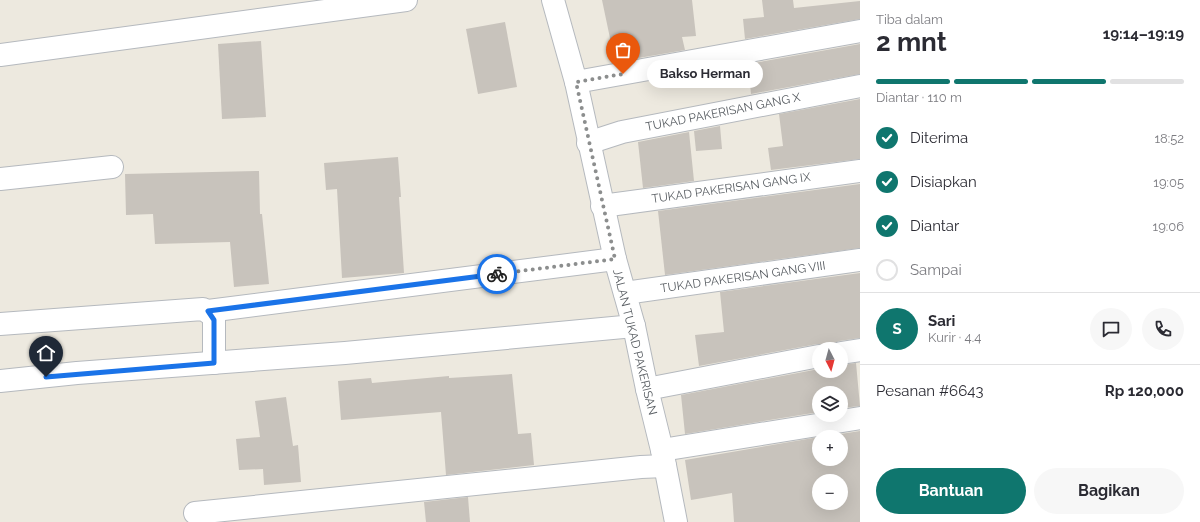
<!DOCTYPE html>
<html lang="id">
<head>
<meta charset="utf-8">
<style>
	body { margin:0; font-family:Raleway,sans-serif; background:#f7f7f7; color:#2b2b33; height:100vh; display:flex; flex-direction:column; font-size:15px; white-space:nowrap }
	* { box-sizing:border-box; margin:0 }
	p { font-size:13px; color:#7c7c81 }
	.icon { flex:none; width:22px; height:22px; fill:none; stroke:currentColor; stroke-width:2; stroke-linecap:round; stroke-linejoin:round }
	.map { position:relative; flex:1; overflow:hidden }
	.side { display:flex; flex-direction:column; background:#fff; width:340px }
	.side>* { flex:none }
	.needle { width:26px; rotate:174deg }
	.buttons { position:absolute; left:812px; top:342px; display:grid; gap:8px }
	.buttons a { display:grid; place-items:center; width:36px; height:36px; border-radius:50%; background:#fff; box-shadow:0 4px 16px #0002; font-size:20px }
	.pin { position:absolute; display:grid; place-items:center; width:34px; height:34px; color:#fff; margin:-41px -17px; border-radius:50% 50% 50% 0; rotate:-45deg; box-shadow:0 0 4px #0007 }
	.pin .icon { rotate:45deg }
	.courier { position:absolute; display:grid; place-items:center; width:40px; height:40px; margin:-20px; border:3px solid #1a73e8; border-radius:50%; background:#fff; color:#222; box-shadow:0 1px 5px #0007 }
	.bubble { position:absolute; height:28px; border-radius:14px; background:#fff; box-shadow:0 4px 16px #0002; font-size:13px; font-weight:700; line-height:28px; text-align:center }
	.headline em { font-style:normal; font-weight:700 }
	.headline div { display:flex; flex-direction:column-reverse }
	.headline { display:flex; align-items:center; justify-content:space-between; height:68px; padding:0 16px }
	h1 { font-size:26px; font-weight:700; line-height:30px }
	.bar { display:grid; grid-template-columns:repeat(4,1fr); gap:6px 4px; align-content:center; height:48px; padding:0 16px }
	.bar i { height:5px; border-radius:3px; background:#e1e1e2 }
	.bar .current { background:#0f766e }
	.bar p { grid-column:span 4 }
	.line { display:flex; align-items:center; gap:10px; padding:0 16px; border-top:1px solid #e1e1e2 }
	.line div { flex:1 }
	.round { display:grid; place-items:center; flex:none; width:42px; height:42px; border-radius:21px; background:#f7f7f7 }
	ol { padding:0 16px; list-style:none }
	li { display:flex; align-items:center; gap:12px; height:44px }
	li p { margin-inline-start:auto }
	li .icon { padding:4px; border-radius:50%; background:#0f766e; color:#fff; stroke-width:4 }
	li:last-child { color:#7c7c81 }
	li i { width:22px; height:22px; border:2px solid #e1e1e2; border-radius:50% }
	.button { display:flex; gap:8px; margin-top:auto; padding:8px 16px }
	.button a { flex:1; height:46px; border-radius:24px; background:#0f766e; color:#fff; font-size:16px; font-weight:700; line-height:46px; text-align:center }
	.button a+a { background:#f7f7f7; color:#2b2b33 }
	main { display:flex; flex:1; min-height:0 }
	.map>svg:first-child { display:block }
	.building { fill:#c8c3bc; fill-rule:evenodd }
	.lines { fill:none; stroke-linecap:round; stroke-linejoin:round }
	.minor-casing { stroke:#b5b9be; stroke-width:24 }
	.minor { stroke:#fff; stroke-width:22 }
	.done { stroke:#8c8e8e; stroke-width:4; stroke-dasharray:0 7.2 }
	.route { stroke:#1a73e8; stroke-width:5 }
	.labels { text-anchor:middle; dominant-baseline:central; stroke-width:3; stroke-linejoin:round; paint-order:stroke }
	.street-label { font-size:12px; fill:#585d62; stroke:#fff }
</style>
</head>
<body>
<main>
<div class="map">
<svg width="860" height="522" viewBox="0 0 860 522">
	<rect width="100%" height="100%" fill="#ede9df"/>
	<g class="building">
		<path d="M 602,0 L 692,0 L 696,36 L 682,37 L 685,50 L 615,62 Z"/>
		<path d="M 762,0 L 793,0 L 794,8 L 860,1 L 860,19 L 745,39 L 743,19 L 764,17 Z"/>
		<path d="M 505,22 L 517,87 L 478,94 L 466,29 Z"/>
		<path d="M 261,41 L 266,117 L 222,119 L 218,44 Z"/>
		<path d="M 860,44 L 860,74 L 751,94 L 748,64 Z"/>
		<path d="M 860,99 L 860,159 L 771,170 L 768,148 L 783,146 L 779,114 Z"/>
		<path d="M 720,126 L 722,149 L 696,151 L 694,131 Z"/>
		<path d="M 689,132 L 694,181 L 643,188 L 638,142 Z"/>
		<path d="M 398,157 L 401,197 L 399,197 L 404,273 L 342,278 L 337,189 L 326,190 L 324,163 Z"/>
		<path d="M 259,171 L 260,214 L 262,214 L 269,284 L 234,287 L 230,242 L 155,244 L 153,214 L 126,215 L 125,174 Z"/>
		<path d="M 860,184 L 860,248 L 665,275 L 658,211 Z"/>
		<path d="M 860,273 L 860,338 L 839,341 L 833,344 L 829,349 L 823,344 L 817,344 L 699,366 L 695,335 L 724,332 L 720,292 Z"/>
		<path d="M 856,363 L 860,406 L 841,408 L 841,393 L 819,393 L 819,412 L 685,434 L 681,395 L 819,369 L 819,371 L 841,371 L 841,365 Z"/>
		<path d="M 512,374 L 518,434 L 531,433 L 534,465 L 446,475 L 441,412 L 341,420 L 338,381 L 371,378 L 372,383 L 449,376 L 449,378 Z"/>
		<path d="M 286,397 L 293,446 L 298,445 L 301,482 L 264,485 L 263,469 L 239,470 L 236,439 L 260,437 L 255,401 Z"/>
		<path d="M 860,431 L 860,522 L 734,522 L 732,493 L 691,500 L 685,460 L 819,437 L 819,459 L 841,459 L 841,437 L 821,437 ZM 819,481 L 841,481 L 841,503 L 819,503 Z"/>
		<path d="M 468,497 L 470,522 L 426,522 L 424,502 Z"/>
	</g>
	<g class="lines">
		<g class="minor-casing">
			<g id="minor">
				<path d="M 553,0 L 576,82 L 615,259 L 634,326 L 647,389 L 662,450 L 676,522"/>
				<path d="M 0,55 L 406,0"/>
				<path d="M 576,82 L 860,31"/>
				<path d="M 588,143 L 622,132 L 860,86"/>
				<path d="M 0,179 L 112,167"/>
				<path d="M 602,206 L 860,171"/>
				<path d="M 625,293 L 860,260"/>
				<path d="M 208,311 L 615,259"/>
				<path d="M 0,324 L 203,309 L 212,315 L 214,320 L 214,363"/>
				<path d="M 841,353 L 860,350"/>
				<path d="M 0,381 L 77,373 L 345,353 L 634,326"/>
				<path d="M 647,389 L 819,356"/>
				<path d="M 662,450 L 860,418"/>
				<path d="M 195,513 L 641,467 L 665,466"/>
			</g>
		</g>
		<use href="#minor" class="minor"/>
	</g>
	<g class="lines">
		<path class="done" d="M 497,274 L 615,259 L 576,82 L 623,74"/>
		<path class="route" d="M 46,377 L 214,363 L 214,320 L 208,311 L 497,274"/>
	</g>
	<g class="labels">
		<g class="street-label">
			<text transform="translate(723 112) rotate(-11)">TUKAD PAKERISAN GANG X</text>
			<text transform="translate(731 188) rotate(-8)">TUKAD PAKERISAN GANG IX</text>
			<text transform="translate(743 277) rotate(-8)">TUKAD PAKERISAN GANG VIII</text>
			<text transform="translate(635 342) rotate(76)">JALAN TUKAD PAKERISAN</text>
		</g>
	</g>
</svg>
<div class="buttons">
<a><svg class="needle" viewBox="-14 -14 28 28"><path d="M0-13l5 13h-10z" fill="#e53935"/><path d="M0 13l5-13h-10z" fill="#7c7c81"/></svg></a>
<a><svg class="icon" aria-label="layers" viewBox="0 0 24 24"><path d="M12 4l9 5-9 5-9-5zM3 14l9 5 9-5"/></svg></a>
<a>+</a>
<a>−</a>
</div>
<div class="pin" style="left:623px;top:74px;background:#ea580c"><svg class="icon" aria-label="bag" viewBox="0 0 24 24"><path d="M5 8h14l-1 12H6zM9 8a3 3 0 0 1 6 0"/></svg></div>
<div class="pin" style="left:46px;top:377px;background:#1f2937"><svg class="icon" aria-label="home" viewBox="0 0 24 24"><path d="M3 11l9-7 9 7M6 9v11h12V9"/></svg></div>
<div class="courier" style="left:497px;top:274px"><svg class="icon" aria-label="bike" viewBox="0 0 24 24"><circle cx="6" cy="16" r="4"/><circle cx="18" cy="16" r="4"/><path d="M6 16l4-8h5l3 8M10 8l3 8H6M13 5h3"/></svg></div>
<div class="bubble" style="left:647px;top:60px;width:116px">Bakso Herman</div>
</div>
<section class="side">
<div class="headline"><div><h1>2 mnt</h1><p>Tiba dalam</p></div><em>19:14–19:19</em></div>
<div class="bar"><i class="current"></i><i class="current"></i><i class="current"></i><i></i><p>Diantar · 110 m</p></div>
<ol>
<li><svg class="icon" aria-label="check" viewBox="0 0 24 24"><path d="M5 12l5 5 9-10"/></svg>Diterima<p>18:52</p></li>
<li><svg class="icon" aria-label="check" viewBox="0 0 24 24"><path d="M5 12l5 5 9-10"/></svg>Disiapkan<p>19:05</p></li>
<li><svg class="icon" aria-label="check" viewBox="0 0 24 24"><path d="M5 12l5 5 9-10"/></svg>Diantar<p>19:06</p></li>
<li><i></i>Sampai</li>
</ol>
<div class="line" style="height:72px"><b class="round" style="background:#0f766e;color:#fff">S</b><div><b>Sari</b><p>Kurir · 4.4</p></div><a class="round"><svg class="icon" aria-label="chat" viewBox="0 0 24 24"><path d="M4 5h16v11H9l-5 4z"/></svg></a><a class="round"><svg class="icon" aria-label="phone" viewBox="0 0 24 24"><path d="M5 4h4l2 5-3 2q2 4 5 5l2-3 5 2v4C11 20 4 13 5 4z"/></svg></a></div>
<div class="line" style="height:52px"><div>Pesanan #6643</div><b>Rp 120,000</b></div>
<div class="button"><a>Bantuan</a><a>Bagikan</a></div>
</section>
</main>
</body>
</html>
